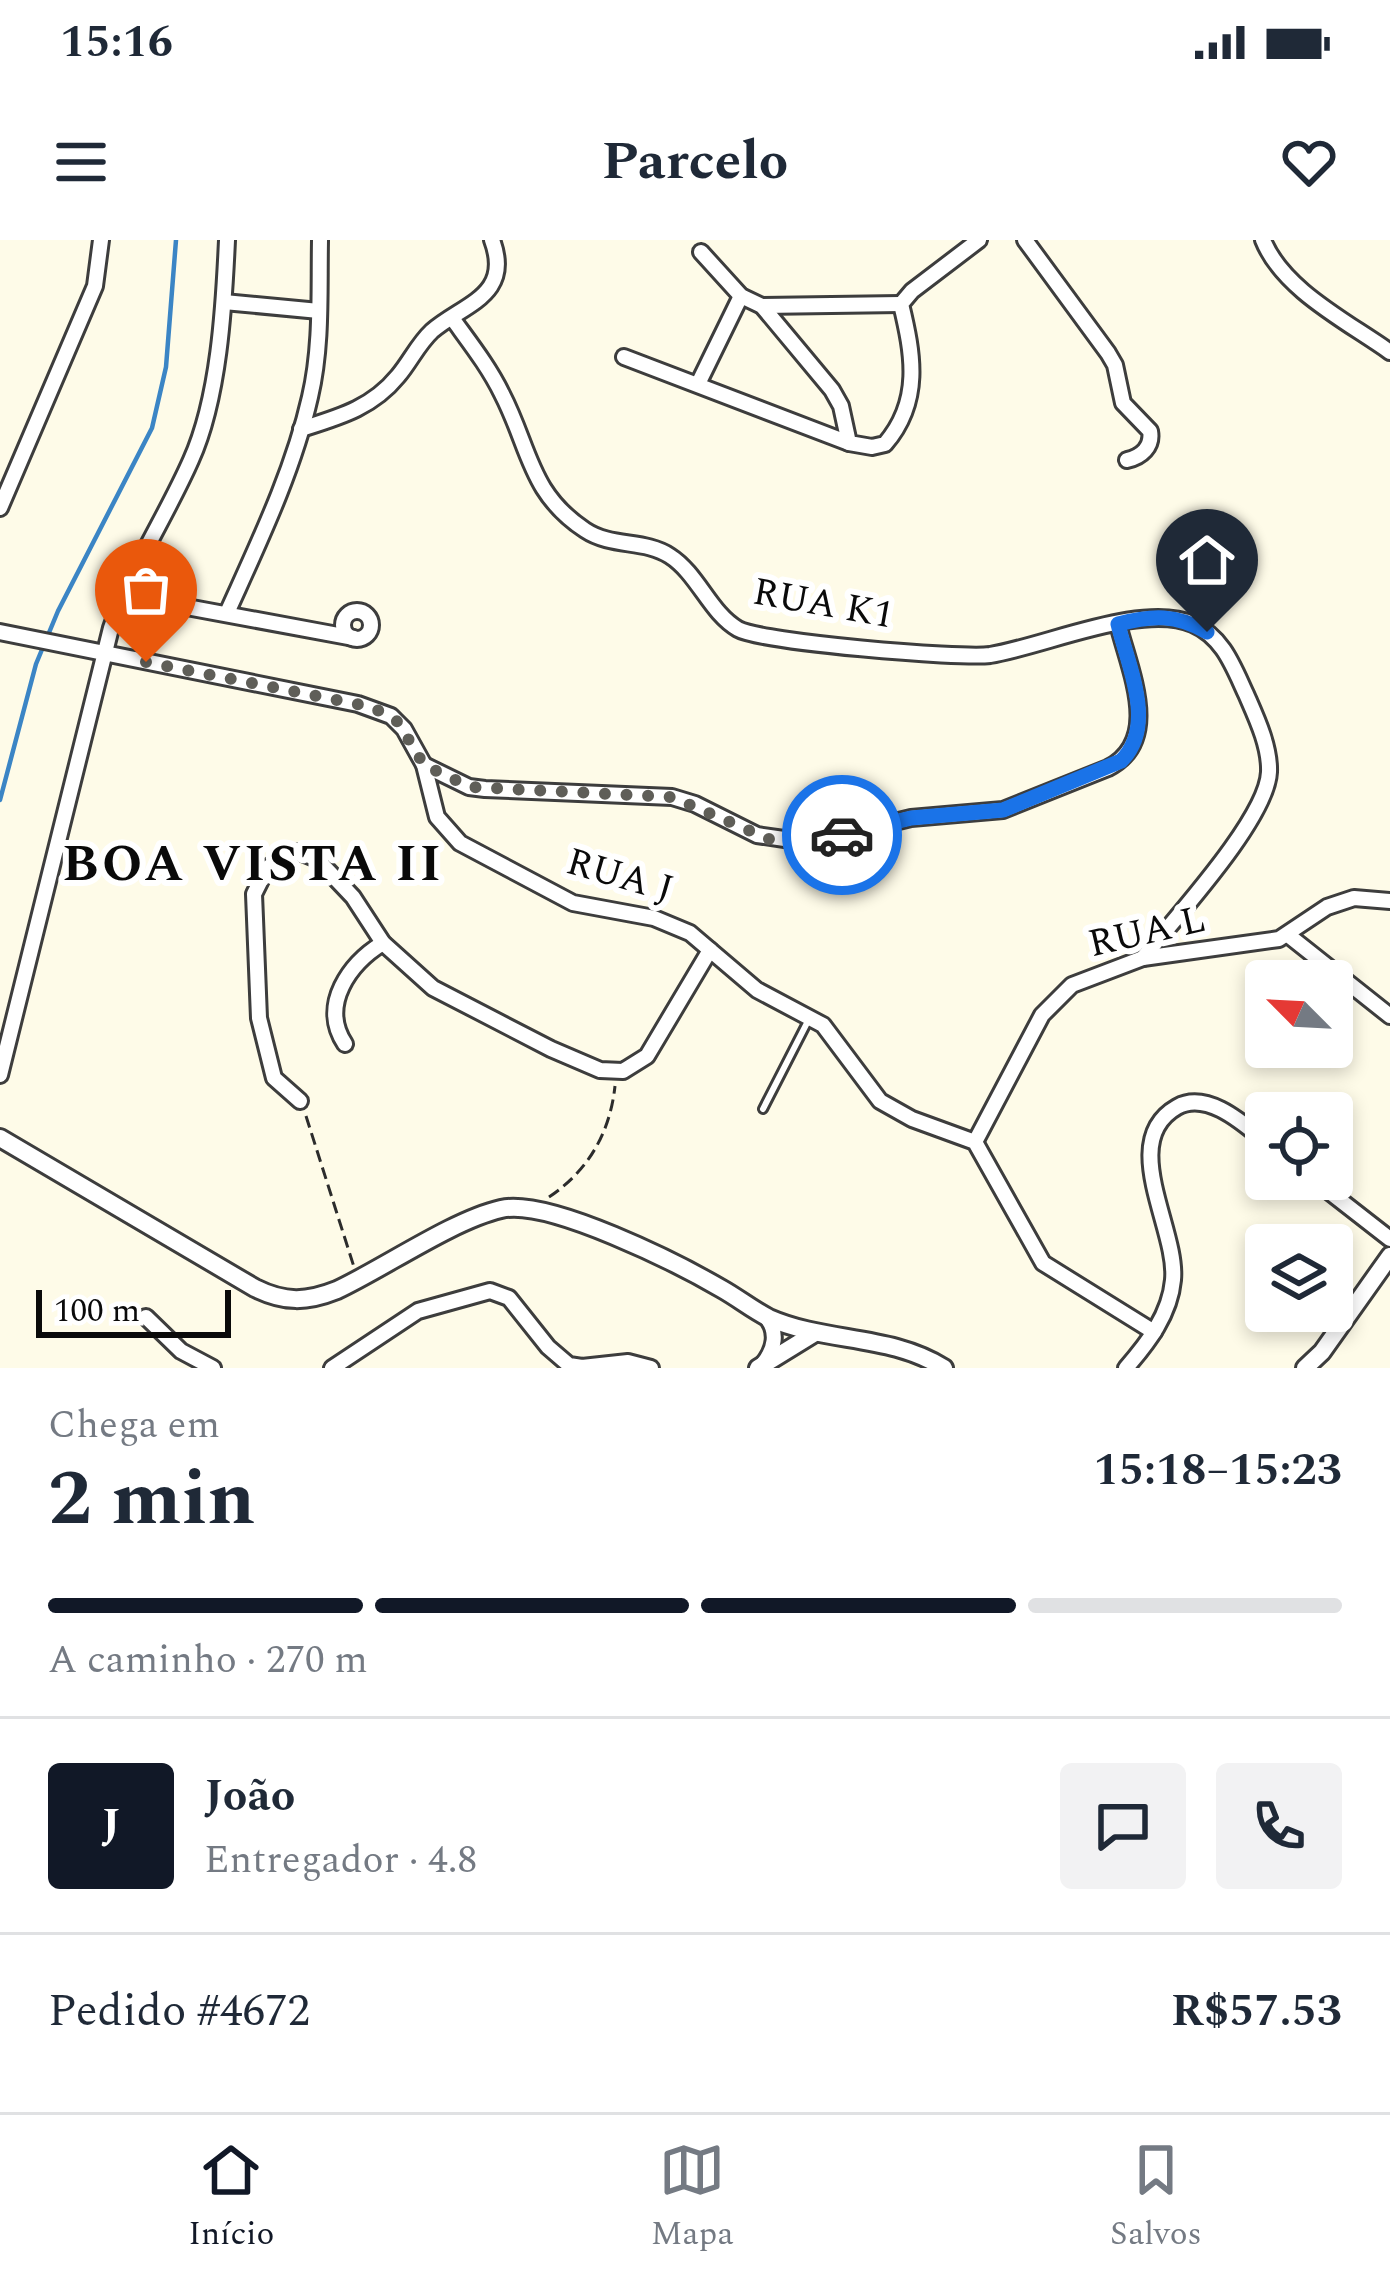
<!DOCTYPE html>
<html lang="pt">
<head>
<meta charset="utf-8">
<style>
	body { margin:0; font-family:Spectral,serif; background:#f2f2f3; color:#1f2937; height:100vh; display:flex; flex-direction:column; font-size:45px; white-space:nowrap }
	* { box-sizing:border-box; margin:0 }
	p { font-size:39px; color:#747a83 }
	.icon { flex:none; width:66px; height:66px; fill:none; stroke:currentColor; stroke-width:2; stroke-linecap:round; stroke-linejoin:round }
	.map { position:relative; height:1128px; overflow:hidden }
	.drawer { display:flex; flex-direction:column; background:#fff; flex:1 }
	.drawer>* { flex:none }
	.needle { width:78px; rotate:294deg }
	.tools { position:absolute; left:1245px; top:720px; display:grid; gap:24px }
	.tools a { display:grid; place-items:center; width:108px; height:108px; border-radius:12px; background:#fff; box-shadow:0 6px 18px #0003; font-size:60px }
	.scale { position:absolute; left:36px; bottom:30px; width:195px; box-sizing:border-box; padding-left:12px; border:6px solid #0a0a0a; border-top:0; font-size:33px; line-height:42px; white-space:nowrap; color:#0a0a0a; -webkit-text-stroke:9px #fff; paint-order:stroke }
	.pin { position:absolute; display:grid; place-items:center; width:102px; height:102px; color:#fff; margin:-123px -51px; border-radius:50% 50% 50% 0; rotate:-45deg; box-shadow:0 0 12px #0007 }
	.pin .icon { rotate:45deg }
	.courier { position:absolute; display:grid; place-items:center; width:120px; height:120px; margin:-60px; border:9px solid #1a73e8; border-radius:50%; background:#fff; color:#222; box-shadow:0 3px 15px #0007 }
	.overview em { font-style:normal; font-weight:700 }
	.overview div { display:flex; flex-direction:column-reverse }
	.overview { display:flex; align-items:center; justify-content:space-between; height:204px; padding:0 48px }
	h1 { font-size:78px; font-weight:700; line-height:90px }
	.bar { display:grid; grid-template-columns:repeat(4,1fr); gap:18px 12px; align-content:center; height:144px; padding:0 48px }
	.bar i { height:15px; border-radius:9px; background:#e0e1e3 }
	.bar .selected { background:#111827 }
	.bar p { grid-column:span 4 }
	.line { display:flex; align-items:center; gap:30px; padding:0 48px; border-top:3px solid #e0e1e3 }
	.line div { flex:1 }
	.round { display:grid; place-items:center; flex:none; width:126px; height:126px; border-radius:12px; background:#f2f2f3 }
	.status { display:flex; justify-content:space-between; align-items:center; height:84px; padding:0 60px; background:#fff; direction:ltr }
	.status svg { height:33px; fill:currentColor }
	header { display:flex; justify-content:space-between; align-items:center; height:156px; padding:0 48px; background:#fff; font-size:54px; font-weight:700 }
	.tabs { display:flex; justify-content:space-around; align-items:center; height:168px; border-top:3px solid #e0e1e3; background:#fff; font-size:33px; color:#747a83 }
	.tabs a { display:grid; justify-items:center; gap:6px }
	.tabs .selected { color:#111827 }
	.map>svg:first-child { display:block }
	.lines { fill:none; stroke-linecap:round; stroke-linejoin:round }
	.stream { stroke:#3b85c5; stroke-width:4.5 }
	.service-casing { stroke:#3d3d3d; stroke-width:12 }
	.minor-casing { stroke:#3d3d3d; stroke-width:20 }
	.tertiary-casing { stroke:#3d3d3d; stroke-width:22 }
	.path { stroke:#2c2c2c; stroke-width:3; stroke-dasharray:12 6; stroke-linecap:butt }
	.service { stroke:#fff; stroke-width:6 }
	.minor { stroke:#fff; stroke-width:14 }
	.tertiary { stroke:#fff; stroke-width:16 }
	.done { stroke:#5f5e58; stroke-width:12; stroke-dasharray:0 21.6 }
	.route { stroke:#1a73e8; stroke-width:15 }
	.labels { text-anchor:middle; dominant-baseline:central; stroke-width:12; stroke-linejoin:round; paint-order:stroke }
	.street-label { font-size:39px; fill:#0a0a0a; stroke:#fff }
	.district-label { font-size:51px; font-weight:bold; letter-spacing:3px; fill:#0a0a0a; stroke:#fff }
</style>
</head>
<body>
<div class="status"><b>15:16</b><svg viewBox="0 0 49 12"><path d="M0 12V9h3v3zM5 12V6h3v6zM10 12V3h3v9zM15 12V0h3v12zM26 1h20v11H26zM47 4h2v5h-2z"/></svg></div>
<header><svg class="icon" aria-label="menu" viewBox="0 0 24 24"><path d="M4 6h16M4 12h16M4 18h16"/></svg>Parcelo<svg class="icon" aria-label="heart" viewBox="0 0 24 24"><path d="M12 20l-8-8c-3-5 5-10 8-4 3-6 11-1 8 4z"/></svg></header>
<div class="map">
<svg width="1390" height="1128" viewBox="0 0 1390 1128">
	<rect width="100%" height="100%" fill="#fefbe8"/>
	<g class="lines">
		<path class="stream" d="M 0,560 L 36,424 L 58,371 L 152,188 L 166,127 L 176,0"/>
		<g class="service-casing">
			<path id="service" d="M 763,869 L 808,781"/>
		</g>
		<g class="minor-casing">
			<g id="minor">
				<path d="M 1025,0 L 1108,113 L 1115,125 L 1123,163 L 1150,191 C 1153,207 1141,217 1127,220"/>
				<path d="M 1263,0 C 1283,50 1348,82 1390,112"/>
				<path d="M 701,12 L 741,56 L 762,66 L 832,150 L 841,166 L 849,203 L 872,207 L 885,204 C 922,161 913,114 901,64 L 912,51 L 979,0"/>
				<path d="M 224,62 L 319,71"/>
				<path d="M 762,66 L 901,64"/>
				<path d="M 452,78 C 470,103 489,127 502,154 C 530,208 529,253 585,290 C 612,308 644,299 670,316 C 698,334 710,373 738,389 C 761,402 960,419 990,415 C 1046,406 1142,362 1193,384 C 1223,397 1233,426 1246,454 C 1256,477 1270,506 1269,532 C 1267,579 1174,679 1143,718"/>
				<path d="M 624,117 L 849,203"/>
				<path d="M 698,144 L 741,56"/>
				<path d="M 301,189 C 339,177 372,168 398,136 C 410,122 418,104 432,91 C 463,64 513,56 492,0"/>
				<path d="M 0,268 L 95,46 L 101,0"/>
				<path d="M 122,355 L 354,398"/>
				<circle cx="357" cy="385" r="14"/>
				<path d="M 227,373 C 258,304 293,232 310,157 C 322,106 319,52 320,0"/>
				<path d="M 0,392 L 358,464 L 391,476 L 404,489 L 424,525 L 437,577 L 460,603 L 573,663 L 654,678 L 690,693 L 757,750 L 823,785 L 880,861 L 912,879 L 975,902 L 1043,1023 L 1154,1092"/>
				<path d="M 424,525 L 469,547 L 485,549 L 672,557 L 695,564 L 757,595 L 798,601 L 828,598 L 911,578 L 1003,570 L 1108,528 C 1163,500 1129,430 1118,384"/>
				<path d="M 1288,695 L 1390,776"/>
				<path d="M 345,804 C 319,765 350,723 383,703"/>
				<path d="M 0,835 L 111,388 C 131,328 166,277 191,220 C 219,158 224,67 227,0"/>
				<path d="M 300,861 L 274,838 L 259,778 L 254,654 L 267,628 L 285,616 L 300,612 L 317,619 L 353,657 L 383,703 L 433,748 L 551,809 L 600,830 L 623,831 L 647,816 L 710,710"/>
				<path d="M 975,902 L 1042,775 L 1072,745 L 1143,718 L 1279,699 L 1327,667 L 1354,658 L 1390,661"/>
				<path d="M 1313,939 L 1390,999"/>
				<path d="M 146,1077 L 181,1111 L 213,1128"/>
				<path d="M 762,1125 C 775,1110 779,1091 765,1076"/>
				<path d="M 332,1128 L 418,1071 L 490,1051 L 509,1058 L 548,1107 L 569,1125 L 582,1127 L 628,1122 L 651,1128"/>
				<path d="M 1126,1128 C 1148,1103 1170,1074 1173,1040 C 1178,989 1117,901 1177,867 C 1207,850 1244,884 1266,902"/>
			</g>
		</g>
		<g class="tertiary-casing">
			<g id="tertiary">
				<path d="M 0,898 L 255,1048 C 285,1063 307,1062 337,1050 C 384,1028 453,980 501,969 C 549,958 679,1024 722,1049 C 738,1058 753,1070 769,1078 C 826,1103 890,1094 944,1128"/>
				<path d="M 758,1128 L 815,1093"/>
				<path d="M 1305,1128 L 1322,1112 L 1390,1016"/>
			</g>
		</g>
		<g class="path">
			<path d="M 306,876 L 354,1027"/>
			<path d="M 549,957 C 588,931 610,893 615,846"/>
		</g>
		<use href="#service" class="service"/>
		<use href="#minor" class="minor"/>
		<use href="#tertiary" class="tertiary"/>
	</g>
	<g class="lines">
		<path class="done" d="M 146,422 L 372,467 L 398,482 L 424,525 L 470,547 L 672,557 L 769,599 L 798,601 L 842,595"/>
		<path class="route" d="M 842,595 L 911,578 L 1003,570 L 1121,521 C 1157,486 1128,426 1118,384 C 1152,375 1176,374 1207,392"/>
	</g>
	<g class="labels">
		<g class="street-label">
			<text transform="translate(823 364) rotate(10)">RUA K1</text>
			<text transform="translate(620 636) rotate(16)">RUA J</text>
			<text transform="translate(1147 692) rotate(-13)">RUA L</text>
		</g>
		<g class="district-label">
			<text x="253" y="625">BOA VISTA II</text>
		</g>
	</g>
</svg>
<div class="tools">
<a><svg class="needle" viewBox="-14 -14 28 28"><path d="M0-13l5 13h-10z" fill="#e53935"/><path d="M0 13l5-13h-10z" fill="#747a83"/></svg></a>
<a><svg class="icon" aria-label="locate" viewBox="0 0 24 24"><circle cx="12" cy="12" r="6"/><path d="M12 2v4M12 18v4M2 12h4M18 12h4"/></svg></a>
<a><svg class="icon" aria-label="layers" viewBox="0 0 24 24"><path d="M12 4l9 5-9 5-9-5zM3 14l9 5 9-5"/></svg></a>
</div>
<div class="scale">100 m</div>
<div class="pin" style="left:146px;top:422px;background:#ea580c"><svg class="icon" aria-label="bag" viewBox="0 0 24 24"><path d="M5 8h14l-1 12H6zM9 8a3 3 0 0 1 6 0"/></svg></div>
<div class="pin" style="left:1207px;top:392px;background:#1f2937"><svg class="icon" aria-label="home" viewBox="0 0 24 24"><path d="M3 11l9-7 9 7M6 9v11h12V9"/></svg></div>
<div class="courier" style="left:842px;top:595px"><svg class="icon" aria-label="car" viewBox="0 0 24 24"><path d="M5 17H2v-5l4-1 3-4h7l3 4 3 1v5h-3M9 17h6M6 11h13"/><circle cx="7" cy="17" r="2"/><circle cx="17" cy="17" r="2"/></svg></div>
</div>
<section class="drawer">
<div class="overview"><div><h1>2 min</h1><p>Chega em</p></div><em>15:18–15:23</em></div>
<div class="bar"><i class="selected"></i><i class="selected"></i><i class="selected"></i><i></i><p>A caminho · 270 m</p></div>
<div class="line" style="height:216px"><b class="round" style="background:#111827;color:#fff">J</b><div><b>João</b><p>Entregador · 4.8</p></div><a class="round"><svg class="icon" aria-label="chat" viewBox="0 0 24 24"><path d="M4 5h16v11H9l-5 4z"/></svg></a><a class="round"><svg class="icon" aria-label="phone" viewBox="0 0 24 24"><path d="M5 4h4l2 5-3 2q2 4 5 5l2-3 5 2v4C11 20 4 13 5 4z"/></svg></a></div>
<div class="line" style="height:156px"><div>Pedido #4672</div><b>R$57.53</b></div>
</section>
<nav class="tabs">
<a class="selected"><svg class="icon" aria-label="home" viewBox="0 0 24 24"><path d="M3 11l9-7 9 7M6 9v11h12V9"/></svg>Início</a>
<a><svg class="icon" aria-label="map" viewBox="0 0 24 24"><path d="M3 6l6-2 6 2 6-2v14l-6 2-6-2-6 2zM9 4v14M15 6v14"/></svg>Mapa</a>
<a><svg class="icon" aria-label="saved" viewBox="0 0 24 24"><path d="M7 4h10v16l-5-4-5 4z"/></svg>Salvos</a>
</nav>
</body>
</html>
